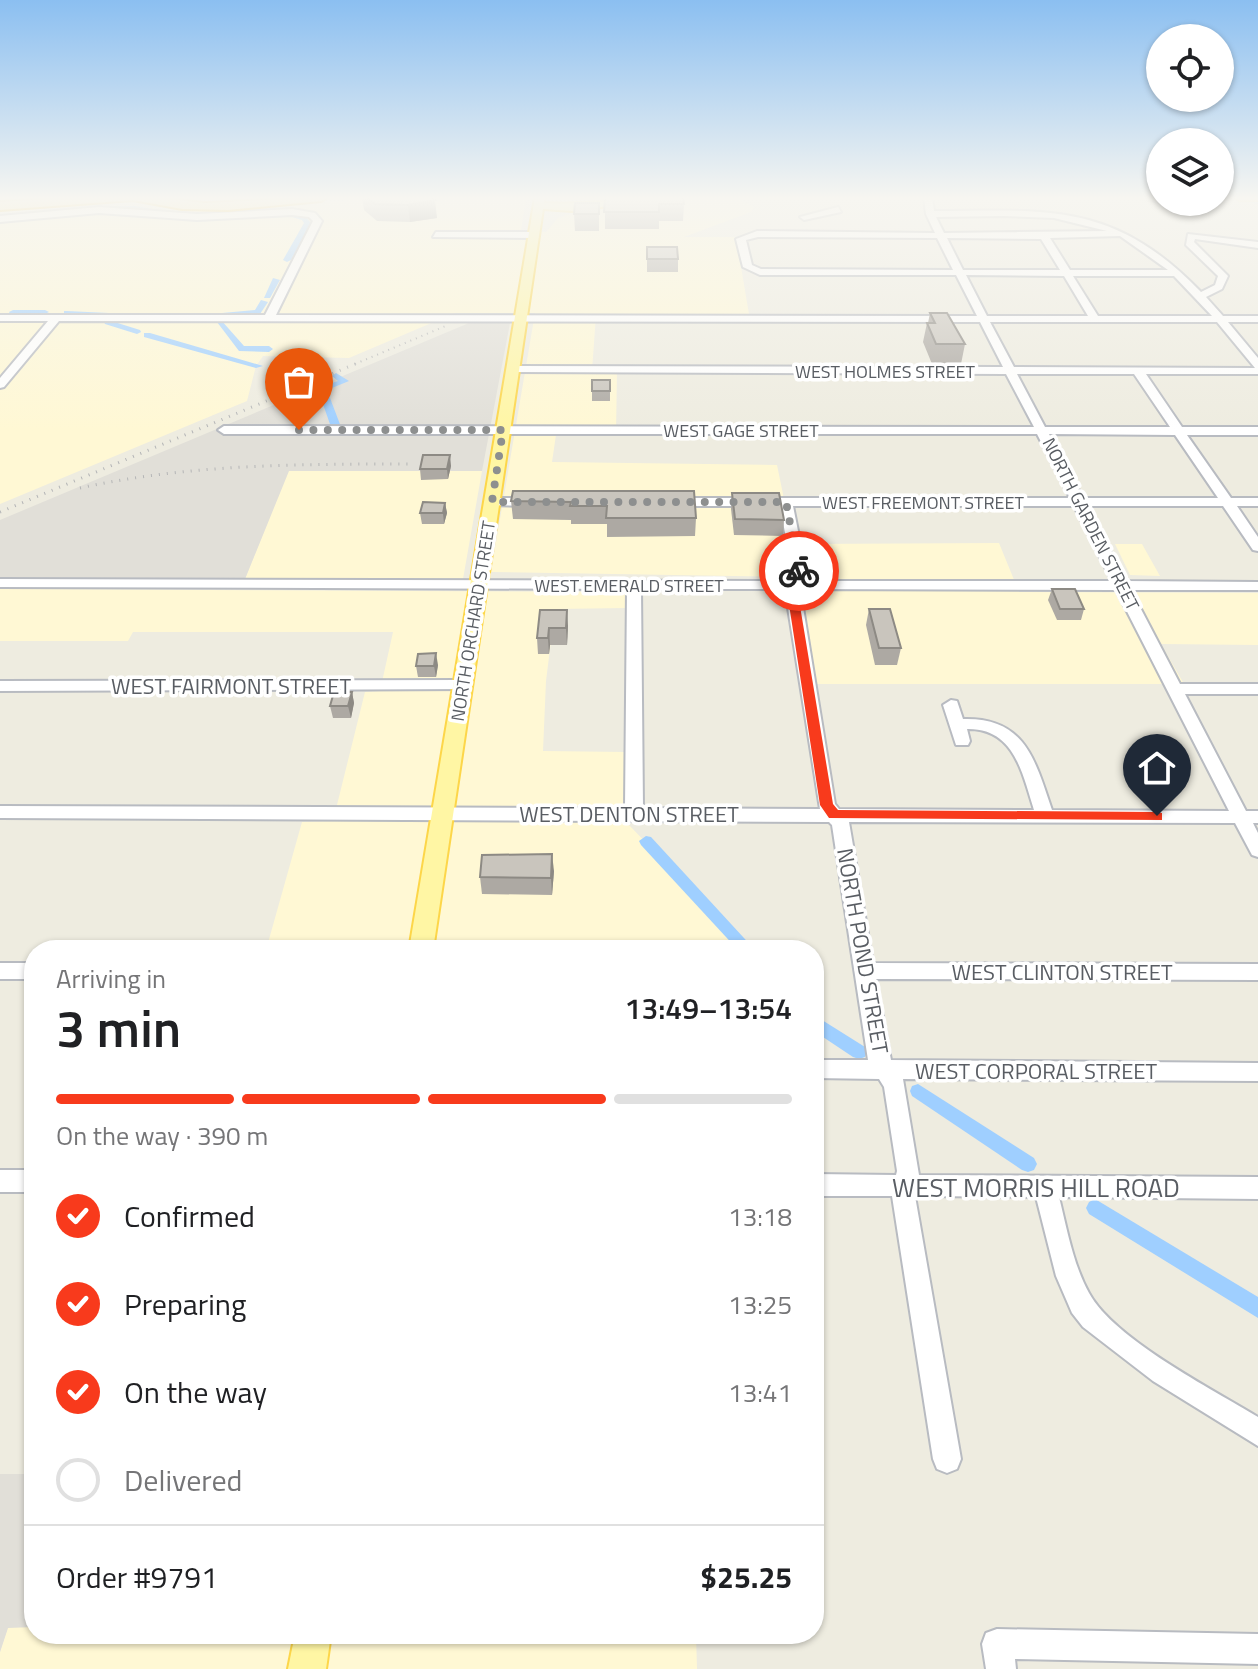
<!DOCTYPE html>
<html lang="en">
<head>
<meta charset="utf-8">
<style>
	body { margin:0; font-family:"Titillium Web",sans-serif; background:#f2f2f2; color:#202124; height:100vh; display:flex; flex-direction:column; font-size:30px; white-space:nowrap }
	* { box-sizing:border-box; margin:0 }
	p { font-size:26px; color:#757577 }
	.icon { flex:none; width:44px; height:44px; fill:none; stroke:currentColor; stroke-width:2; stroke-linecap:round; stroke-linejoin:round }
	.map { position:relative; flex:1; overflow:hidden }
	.drawer { position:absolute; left:24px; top:940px; width:800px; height:704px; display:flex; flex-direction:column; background:#fff; border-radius:32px; box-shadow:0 2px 6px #0004 }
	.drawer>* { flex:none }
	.fabs { position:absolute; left:1146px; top:24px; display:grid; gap:16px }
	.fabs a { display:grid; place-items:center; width:88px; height:88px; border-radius:50%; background:#fff; box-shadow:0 2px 6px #0004; font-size:40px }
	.pin { position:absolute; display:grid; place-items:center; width:68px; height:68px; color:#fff; margin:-82px -34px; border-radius:50% 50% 50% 0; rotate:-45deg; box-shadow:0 0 8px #0007 }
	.pin .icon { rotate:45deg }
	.courier { position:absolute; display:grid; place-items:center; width:80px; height:80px; margin:-40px; border:6px solid #f83a1c; border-radius:50%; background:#fff; color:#222; box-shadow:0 2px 10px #0007 }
	.headline em { font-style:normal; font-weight:600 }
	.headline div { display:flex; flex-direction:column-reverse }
	.headline { display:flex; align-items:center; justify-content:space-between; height:136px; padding:0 32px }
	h1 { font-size:52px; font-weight:600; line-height:60px }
	.bar { display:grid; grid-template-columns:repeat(4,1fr); gap:12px 8px; align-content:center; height:96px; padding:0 32px }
	.bar i { height:10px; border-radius:6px; background:#e0e0e0 }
	.bar .current { background:#f83a1c }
	.bar p { grid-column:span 4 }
	.line { display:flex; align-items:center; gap:20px; padding:0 32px; border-top:2px solid #e0e0e0 }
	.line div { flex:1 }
	ol { padding:0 32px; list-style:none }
	li { display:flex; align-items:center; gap:24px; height:88px }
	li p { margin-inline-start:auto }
	li .icon { padding:8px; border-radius:50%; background:#f83a1c; color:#fff; stroke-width:4 }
	li:last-child { color:#757577 }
	li i { width:44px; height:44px; border:4px solid #e0e0e0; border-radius:50% }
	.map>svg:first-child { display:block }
	.commercial { fill:#fff8d4 }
	.industrial { fill:#e1dfd8 }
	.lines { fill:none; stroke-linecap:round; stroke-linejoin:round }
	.canal { fill:#9fcfff; fill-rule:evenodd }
	.minor-casing { stroke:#b8bbc1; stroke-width:4 }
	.major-casing { stroke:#fdd649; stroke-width:4 }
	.highway-casing { stroke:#eeb200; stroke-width:4 }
	.minor { fill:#fff; fill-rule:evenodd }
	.major { fill:#fff6a4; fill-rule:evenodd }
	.highway { fill:#ffe786; fill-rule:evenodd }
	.rail-far1 { stroke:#b4b5b6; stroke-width:2; stroke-dasharray:1 5; stroke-linecap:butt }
	.rail { stroke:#b4b5b6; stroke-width:3; stroke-dasharray:1 7; stroke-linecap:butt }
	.wall { fill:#ada9a3 }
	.shaded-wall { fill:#8d8a84 }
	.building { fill:#c9c5bd; stroke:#8d8a84; stroke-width:2 }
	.route { fill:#f83a1c }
	.done { stroke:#8d8f8f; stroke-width:8; stroke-dasharray:0 14.4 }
	.labels { text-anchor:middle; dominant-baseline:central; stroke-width:7; stroke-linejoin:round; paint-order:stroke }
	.far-street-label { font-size:18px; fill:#595d63; stroke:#fff }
	.street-label { font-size:22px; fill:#595d63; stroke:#fff }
	.near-street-label { font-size:26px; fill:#595d63; stroke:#fff }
</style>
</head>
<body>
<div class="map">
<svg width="1258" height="1669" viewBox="0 0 1258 1669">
	<rect width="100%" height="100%" fill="#eeece0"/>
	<g class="commercial">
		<path d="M 377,197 L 526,197 L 521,231 L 546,232 L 558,218 L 577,212 L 685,200 L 735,197 L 754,207 L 751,212 L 684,237 L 736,237 L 749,314 L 596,315 L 592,371 L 617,371 L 616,434 L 556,435 L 552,462 L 777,465 L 784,499 L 779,499 L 792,577 L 491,572 L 535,313 L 455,313 L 349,358 L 263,356 L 256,366 L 247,401 L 0,504 L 0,216 L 104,206 L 234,213 Z"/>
		<path d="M 288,471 L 482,471 L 463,579 L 245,579 Z"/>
		<path d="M 999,543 L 1019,592 L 1258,593 L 1258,645 L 1161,644 L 1184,684 L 816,684 L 802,592 L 810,592 L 802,544 Z"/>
		<path d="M 1115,544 L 1142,544 L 1160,576 L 1130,575 Z"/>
		<path d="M 0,589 L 627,592 L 627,608 L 555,609 L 546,681 L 543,751 L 626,752 L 627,823 L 750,950 L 266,950 L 302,822 L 333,821 L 365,692 L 380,691 L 393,632 L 133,632 L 128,641 L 0,641 Z"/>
		<path d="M 8,1627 L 34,1627 L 34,1634 L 696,1634 L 697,1669 L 0,1669 L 0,1652 Z"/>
	</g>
	<g class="industrial">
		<path d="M 469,323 L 510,323 L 482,471 L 289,471 L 245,579 L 0,579 L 0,520 Z"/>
		<path d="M 0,1474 L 34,1474 L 34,1627 L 8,1628 L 0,1652 Z"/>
	</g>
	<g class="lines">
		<g class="canal">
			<path d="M 1250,199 L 1258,200 L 1258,204 L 1248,202 Z"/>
			<path d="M 135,206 L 176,213 L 173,215 L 135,210 L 86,211 L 83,209 L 86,207 Z"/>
			<path d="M 294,214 L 306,217 L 311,223 L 291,260 L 287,262 L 283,260 L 304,223 L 302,220 L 292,217 Z"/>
			<path d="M 273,278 L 280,280 L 270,298 L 264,298 Z"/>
			<path d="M 261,300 L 268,302 L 260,314 L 222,317 L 218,315 L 222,313 L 255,310 Z"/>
			<path d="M 13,310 L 45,310 L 49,312 L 45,314 L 10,314 L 9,312 Z"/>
			<path d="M 67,311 L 109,313 L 113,315 L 109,317 L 64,315 L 64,311 Z"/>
			<path d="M 108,320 L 140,330 L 141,332 L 137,334 L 105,324 L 104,322 Z"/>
			<path d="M 221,320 L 244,346 L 269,346 L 273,349 L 269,352 L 239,351 L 217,322 Z"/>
			<path d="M 144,333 L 150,333 L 263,366 L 256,368 L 144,337 Z"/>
			<path d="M 336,373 L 349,381 L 327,390 L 341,427 L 336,430 L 331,427 L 318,390 L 311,385 L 315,382 L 323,386 L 338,381 L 332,376 Z"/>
			<path d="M 646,836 L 651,837 L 755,950 L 738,950 L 641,845 L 639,841 Z"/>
			<path d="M 814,1015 L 865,1047 L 867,1052 L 865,1057 L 859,1059 L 853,1057 L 814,1031 Z"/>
			<path d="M 918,1084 L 1034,1158 L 1037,1164 L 1034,1170 L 1028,1172 L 1022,1170 L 912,1096 L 910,1091 L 912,1086 Z"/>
			<path d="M 1095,1199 L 1258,1297 L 1258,1318 L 1089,1214 L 1086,1208 L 1089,1202 Z"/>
		</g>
		<g class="minor-casing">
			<g id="minor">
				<path d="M 924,197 L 932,197 L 934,211 C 1050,210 1114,202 1201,292 L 1215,285 L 1218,276 L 1186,245 L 1188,234 L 1258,242 L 1258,248 L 1195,239 L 1194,242 L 1228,276 L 1222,289 L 1206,297 L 1223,316 L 1258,316 L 1258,322 L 1228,322 L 1258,358 L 1258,374 L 1146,374 L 1182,427 L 1258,427 L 1258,435 L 1187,435 L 1231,498 L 1258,498 L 1258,506 L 1237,506 L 1258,537 L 1258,551 L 1253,550 L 1223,506 L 1087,506 L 1126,581 L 1258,582 L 1258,590 L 1131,590 L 1180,684 L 1258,684 L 1258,694 L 1185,694 L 1246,811 L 1258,811 L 1258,823 L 1253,823 L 1258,833 L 1258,857 L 1252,855 L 1235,823 L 849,822 L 873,963 L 1258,964 L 1258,980 L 876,979 L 891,1060 L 1258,1063 L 1258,1081 L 903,1079 L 919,1175 L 1258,1177 L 1258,1199 L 1059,1197 C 1067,1229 1073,1264 1089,1293 C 1114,1339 1212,1389 1258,1417 L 1258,1446 L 1153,1381 L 1083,1327 L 1072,1313 L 1056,1276 L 1036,1197 L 915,1196 L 961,1459 L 957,1469 L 947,1473 L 937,1469 L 933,1459 L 892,1196 L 814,1196 L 814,1174 L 896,1175 L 897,1171 L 884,1087 L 879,1079 L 814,1078 L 814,1060 L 868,1060 L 832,825 L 829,822 L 0,818 L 0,806 L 625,808 L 627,589 L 0,587 L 0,579 L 794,581 L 780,506 L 673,506 L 666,502 L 673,498 L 1070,498 L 1037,434 L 224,434 L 218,430 L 224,426 L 1034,427 L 1006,374 L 513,372 L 507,369 L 513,366 L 1003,367 L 980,322 L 59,321 L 4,387 L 0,388 L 0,378 L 48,321 L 0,321 L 0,315 L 265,315 L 313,221 L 309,217 L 292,215 L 197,220 L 99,213 L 0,222 L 0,216 L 99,207 L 197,214 L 292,209 L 315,213 L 322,221 L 276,315 L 977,316 L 956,275 L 760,275 L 743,267 L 736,239 L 757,231 L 935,233 L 926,214 ZM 1003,216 L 1054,218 L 1107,231 L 944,233 L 936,217 ZM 1120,236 L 1168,270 L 1070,270 L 1050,238 ZM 758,237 L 937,238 L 953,270 L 761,269 L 752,265 L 746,240 ZM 947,238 L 1041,239 L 1060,270 L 963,270 ZM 966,275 L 1064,276 L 1088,316 L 987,316 ZM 1073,276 L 1174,276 L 1212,316 L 1098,316 ZM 990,322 L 1217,322 L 1255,368 L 1014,367 ZM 1017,374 L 1134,374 L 1170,427 L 1045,427 ZM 1049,434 L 1175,435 L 1218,498 L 1083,498 ZM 793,506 L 1074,506 L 1112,581 L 808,581 ZM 641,589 L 785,589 L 820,809 L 643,808 ZM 800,589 L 1116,590 L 1229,811 L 1052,810 C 1035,760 1025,717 963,719 L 957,701 L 951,700 L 943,705 L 956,745 L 968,745 L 970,741 L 967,729 C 1014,728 1022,772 1034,810 L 839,809 L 835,804 Z"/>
				<path d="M 1143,197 L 1160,197 L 1160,202 L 1144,199 Z"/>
				<path d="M 1172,202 L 1191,202 L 1203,206 L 1199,209 Z"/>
				<path d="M 838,207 L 841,212 L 804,220 L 800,217 Z"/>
				<path d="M 436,232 L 534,232 L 539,235 L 534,238 L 433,237 Z"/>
				<path d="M 492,498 L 535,498 L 542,502 L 535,506 L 487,505 L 485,502 Z"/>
				<path d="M 463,680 L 471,685 L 469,689 L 0,691 L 0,681 Z"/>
				<rect x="0" y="963" width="34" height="16"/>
				<rect x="0" y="1170" width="34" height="22"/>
				<path d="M 997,1629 L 1258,1634 L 1258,1664 L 1015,1659 L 1016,1669 L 986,1669 L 982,1644 L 986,1633 Z"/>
			</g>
		</g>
		<g class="major-casing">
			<g id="major">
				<path d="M 535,197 L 545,197 L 544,203 C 588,206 632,197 676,197 L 572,211 L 543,209 L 433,950 L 409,950 Z"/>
				<path d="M 1234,197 L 1258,197 L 1258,200 L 1239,200 Z"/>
				<path d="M 295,1634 L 331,1634 L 326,1669 L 288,1669 Z"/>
			</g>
		</g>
		<g class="highway-casing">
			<path id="highway" d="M 77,197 L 152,197 L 205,203 L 327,197 L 321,201 L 228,210 L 182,209 L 133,200 L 0,210 L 0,202 Z"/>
		</g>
		<use href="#minor" class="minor"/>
		<use href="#major" class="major"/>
		<use href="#highway" class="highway"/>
		<path class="rail-far1" d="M 355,364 L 448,325"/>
		<g class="rail">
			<path d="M 80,488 C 190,464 299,464 411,464"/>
			<path d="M 0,512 L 360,362"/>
		</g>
	</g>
	<g class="wall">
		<path d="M 362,197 L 431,197 L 437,218 L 410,222 L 377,221 L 364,210 Z"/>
		<path d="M 605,197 L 684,204 L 683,221 L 659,221 L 659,229 L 605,229 Z"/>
		<path d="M 599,203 L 599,231 L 575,231 L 574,214 Z"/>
		<path d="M 647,247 L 678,259 L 678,272 L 647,272 Z"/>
		<path d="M 930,313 L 965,344 L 961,364 L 932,364 L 923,342 L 927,323 L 928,323 Z"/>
		<rect x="592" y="380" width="18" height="21"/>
		<path d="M 451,466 L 448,479 L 421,480 L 420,469 Z"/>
		<path d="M 513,491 L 696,518 L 695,536 L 607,537 L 607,524 L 571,524 L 571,520 L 513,519 L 511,501 Z"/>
		<path d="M 732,493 L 784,520 L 783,536 L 734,535 L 731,509 Z"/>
		<path d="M 445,503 L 447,513 L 444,524 L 422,524 L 420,513 Z"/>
		<path d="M 1052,589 L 1084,609 L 1081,620 L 1057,620 L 1048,600 Z"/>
		<path d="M 869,609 L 901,648 L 897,665 L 875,665 L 866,625 Z"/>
		<path d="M 540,610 L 568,626 L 567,645 L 550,645 L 549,654 L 538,654 L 537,638 Z"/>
		<path d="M 438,665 L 436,677 L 418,677 L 416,666 Z"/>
		<path d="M 352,692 L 354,703 L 351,718 L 333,718 L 330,706 Z"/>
		<path d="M 554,871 L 552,895 L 482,894 L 480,877 Z"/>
	</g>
	<g class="shaded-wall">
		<path d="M 435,200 L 437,218 L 410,222 L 408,205 Z"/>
		<path d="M 450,455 L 451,466 L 448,479 L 447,469 Z"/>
		<path d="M 445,503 L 447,513 L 444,524 L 443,513 Z"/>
		<path d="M 567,610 L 568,626 L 567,645 L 566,628 Z"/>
		<path d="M 549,628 L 550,645 L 549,654 L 548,638 Z"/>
		<path d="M 436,653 L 438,665 L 436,677 L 434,666 Z"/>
		<path d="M 352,692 L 354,703 L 351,718 L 348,706 Z"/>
		<path d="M 552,854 L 554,871 L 552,895 L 551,878 Z"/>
	</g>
	<g class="building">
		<path d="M 366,197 L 431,197 L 435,200 L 408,205 L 375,204 Z"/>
		<path d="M 605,197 L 683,197 L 684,204 L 659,204 L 659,212 L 604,212 Z"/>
		<path d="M 575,203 L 599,203 L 599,214 L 574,214 Z"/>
		<path d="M 647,247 L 677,247 L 678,259 L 647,259 Z"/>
		<path d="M 930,313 L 947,313 L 965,344 L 936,344 L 927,323 L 935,323 Z"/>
		<rect x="592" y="380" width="18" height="11"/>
		<path d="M 423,455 L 450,455 L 447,469 L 420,469 Z"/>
		<path d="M 513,491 L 694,491 L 696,518 L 606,518 L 607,506 L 570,506 L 571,502 L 511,501 Z"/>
		<path d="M 732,493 L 779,493 L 784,520 L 735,519 Z"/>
		<path d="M 423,502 L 445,503 L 443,513 L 420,513 Z"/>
		<path d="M 1052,589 L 1075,589 L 1084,609 L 1060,609 Z"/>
		<path d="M 869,609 L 890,609 L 901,648 L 879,648 Z"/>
		<path d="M 540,610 L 567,610 L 566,628 L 549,628 L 548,638 L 537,638 Z"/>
		<path d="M 436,653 L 434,666 L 416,666 L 418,654 Z"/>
		<path d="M 334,692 L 352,692 L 348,706 L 330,706 Z"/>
		<path d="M 552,854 L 551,878 L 480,877 L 482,855 Z"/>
	</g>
	<linearGradient id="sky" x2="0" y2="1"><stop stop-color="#8bbff1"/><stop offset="0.46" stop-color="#f7f6f1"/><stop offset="1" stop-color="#f7f6f1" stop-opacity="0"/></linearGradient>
	<rect width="1258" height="431" fill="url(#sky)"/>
	<path class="route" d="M 799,568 L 804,571 L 807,585 L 797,588 L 833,804 L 838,810 L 1157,812 L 1162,813 L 1162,820 L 829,818 L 820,805 L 786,585 L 796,582 L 794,571 Z"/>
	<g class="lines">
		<path class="done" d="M 299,430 L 503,430 L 492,502 L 786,502 L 799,571"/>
	</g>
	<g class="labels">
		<g class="far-street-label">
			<text x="885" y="371">WEST HOLMES STREET</text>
			<text x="741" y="430">WEST GAGE STREET</text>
			<text x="923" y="502">WEST FREEMONT STREET</text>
			<text transform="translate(1091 524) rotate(63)">NORTH GARDEN STREET</text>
			<text x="629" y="585">WEST EMERALD STREET</text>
			<text transform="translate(473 621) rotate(-81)">NORTH ORCHARD STREET</text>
		</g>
		<g class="street-label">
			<text x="231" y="686">WEST FAIRMONT STREET</text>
			<text x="629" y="814">WEST DENTON STREET</text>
			<text transform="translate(863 951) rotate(80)">NORTH POND STREET</text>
			<text x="1062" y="972">WEST CLINTON STREET</text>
			<text x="1036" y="1071">WEST CORPORAL STREET</text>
		</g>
		<g class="near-street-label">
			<text x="1036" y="1187">WEST MORRIS HILL ROAD</text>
		</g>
	</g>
</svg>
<div class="fabs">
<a><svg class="icon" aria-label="locate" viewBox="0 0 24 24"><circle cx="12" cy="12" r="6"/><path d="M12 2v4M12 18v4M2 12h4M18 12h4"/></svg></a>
<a><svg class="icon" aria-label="layers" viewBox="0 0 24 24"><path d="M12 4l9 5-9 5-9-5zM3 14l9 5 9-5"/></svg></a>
</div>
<div class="pin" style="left:299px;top:430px;background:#ea580c"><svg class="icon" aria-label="bag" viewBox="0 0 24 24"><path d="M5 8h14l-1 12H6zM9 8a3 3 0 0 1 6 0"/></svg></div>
<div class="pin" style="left:1157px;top:816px;background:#1f2937"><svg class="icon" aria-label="home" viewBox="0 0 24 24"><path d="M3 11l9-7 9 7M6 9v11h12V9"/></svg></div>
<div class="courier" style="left:799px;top:571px"><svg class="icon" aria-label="bike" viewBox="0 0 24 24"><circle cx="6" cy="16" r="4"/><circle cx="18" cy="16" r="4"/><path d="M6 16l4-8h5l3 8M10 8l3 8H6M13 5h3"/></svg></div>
<section class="drawer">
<div class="headline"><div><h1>3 min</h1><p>Arriving in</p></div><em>13:49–13:54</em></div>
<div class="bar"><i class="current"></i><i class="current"></i><i class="current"></i><i></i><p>On the way · 390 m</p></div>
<ol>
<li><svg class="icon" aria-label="check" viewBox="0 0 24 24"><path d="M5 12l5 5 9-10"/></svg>Confirmed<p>13:18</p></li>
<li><svg class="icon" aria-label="check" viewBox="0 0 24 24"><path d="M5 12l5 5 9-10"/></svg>Preparing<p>13:25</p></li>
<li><svg class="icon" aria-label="check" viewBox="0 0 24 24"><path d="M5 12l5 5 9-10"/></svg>On the way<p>13:41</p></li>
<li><i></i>Delivered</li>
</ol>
<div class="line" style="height:104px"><div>Order #9791</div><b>$25.25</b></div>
</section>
</div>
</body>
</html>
